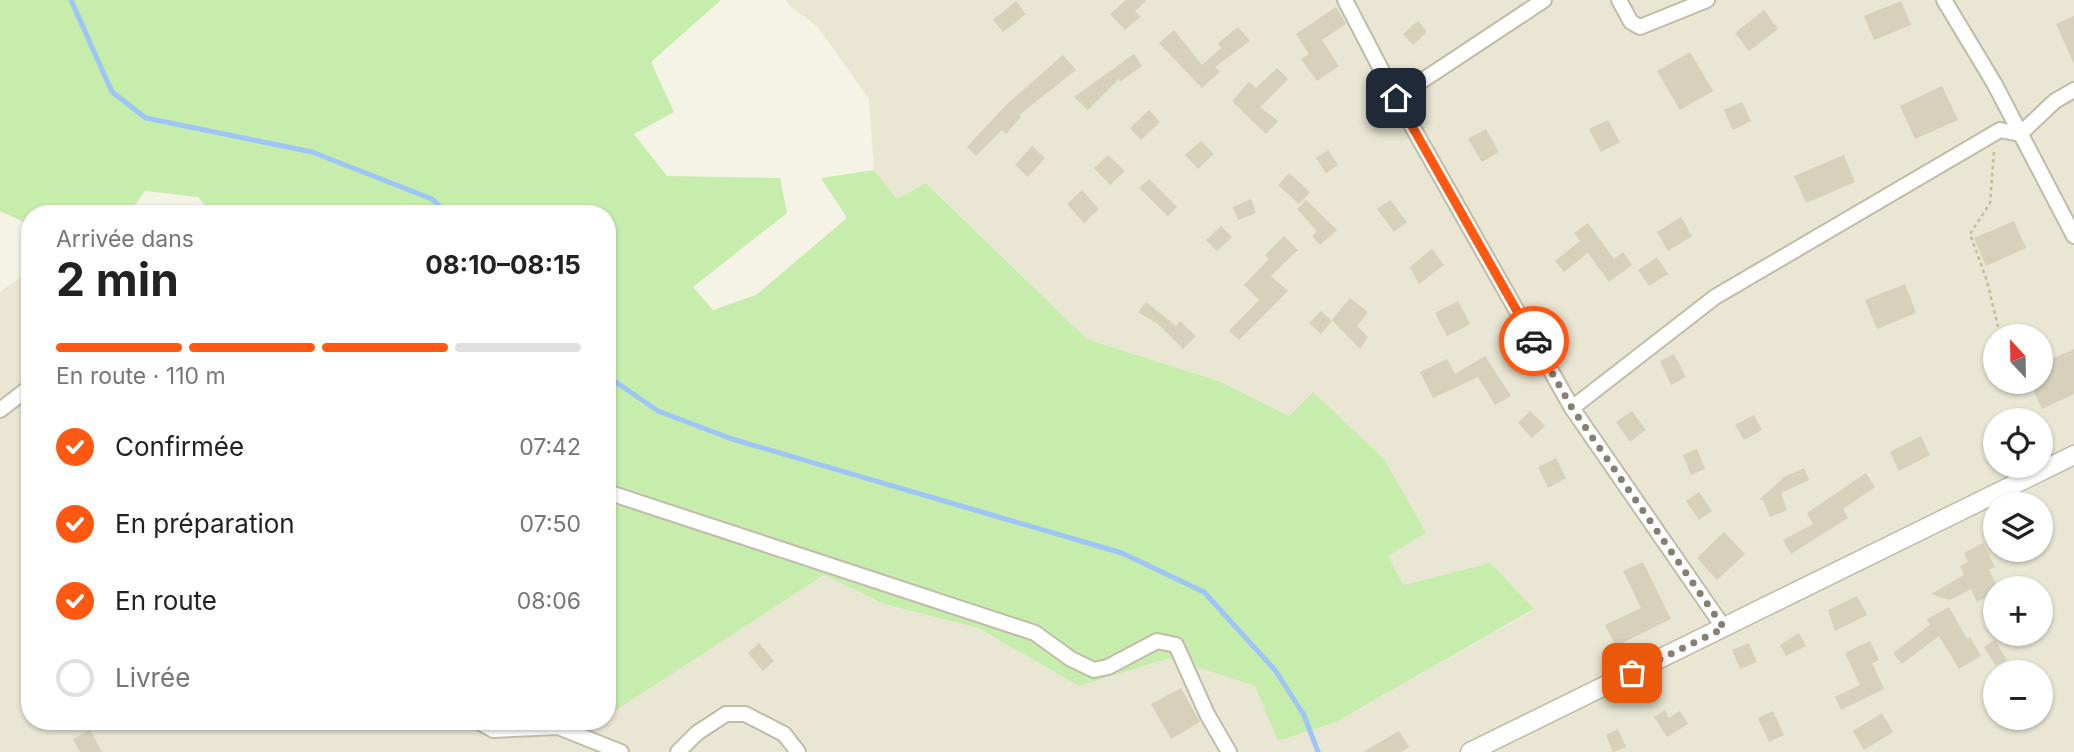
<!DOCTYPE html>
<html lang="fr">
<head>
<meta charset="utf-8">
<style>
	body { margin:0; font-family:Inter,sans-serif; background:#f6f6f6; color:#222; height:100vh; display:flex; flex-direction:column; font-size:26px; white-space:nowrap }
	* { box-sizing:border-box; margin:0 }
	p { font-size:23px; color:#767676 }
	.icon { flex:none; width:38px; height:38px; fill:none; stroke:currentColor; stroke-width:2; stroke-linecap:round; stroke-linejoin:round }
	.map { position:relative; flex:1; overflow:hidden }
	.drawer { position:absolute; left:21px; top:205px; width:595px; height:525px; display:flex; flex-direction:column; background:#fff; border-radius:28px; box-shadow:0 2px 5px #0004 }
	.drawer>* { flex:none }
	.needle { width:46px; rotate:338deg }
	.controls { position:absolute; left:1983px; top:324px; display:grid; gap:14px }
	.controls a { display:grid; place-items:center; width:70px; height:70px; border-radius:50%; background:#fff; box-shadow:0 2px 5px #0004; font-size:35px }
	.pin { position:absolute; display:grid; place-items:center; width:60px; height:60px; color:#fff; margin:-30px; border-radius:14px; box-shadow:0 4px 10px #0006 }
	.courier { position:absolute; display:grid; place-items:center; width:70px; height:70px; margin:-35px; border:5px solid #ff5813; border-radius:50%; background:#fff; color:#222; box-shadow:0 2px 9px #0007 }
	.overview em { font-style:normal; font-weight:700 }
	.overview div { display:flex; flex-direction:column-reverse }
	.overview { display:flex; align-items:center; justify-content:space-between; height:119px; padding:0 35px }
	h1 { font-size:46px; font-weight:700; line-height:52px }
	.bar { display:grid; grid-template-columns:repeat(4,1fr); gap:10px 7px; align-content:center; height:84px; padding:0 35px }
	.bar i { height:9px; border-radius:5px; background:#e0e0e0 }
	.bar .active { background:#ff5813 }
	.bar p { grid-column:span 4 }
	ol { padding:0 35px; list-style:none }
	li { display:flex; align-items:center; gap:21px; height:77px }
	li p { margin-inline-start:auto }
	li .icon { padding:7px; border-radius:50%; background:#ff5813; color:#fff; stroke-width:4 }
	li:last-child { color:#767676 }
	li i { width:38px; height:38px; border:4px solid #e0e0e0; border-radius:50% }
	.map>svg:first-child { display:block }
	.residential { fill:#e9e6d4; fill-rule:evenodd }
	.green { fill:#c6edab }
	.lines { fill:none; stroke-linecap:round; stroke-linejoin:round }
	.stream { stroke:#9dc5f7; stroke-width:5 }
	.building { fill:#d7d0bb }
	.minor-casing { stroke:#c1bca8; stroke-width:18 }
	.tertiary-casing { stroke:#c1bca8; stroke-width:21 }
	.path { stroke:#c4bb98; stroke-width:2.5; stroke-dasharray:3.5 3.5; stroke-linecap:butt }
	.minor { stroke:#fff; stroke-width:14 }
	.tertiary { stroke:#fff; stroke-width:18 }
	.done { stroke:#858073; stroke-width:7; stroke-dasharray:0 12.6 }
	.route { stroke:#ff5813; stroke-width:9 }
</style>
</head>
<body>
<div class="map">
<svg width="2074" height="752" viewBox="0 0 2074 752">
	<rect width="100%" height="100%" fill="#f5f2e6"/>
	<path class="residential" d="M 786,0 L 2074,0 L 2074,752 L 0,752 L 0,292 L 30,270 L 30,721 L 582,721 L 590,728 L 600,721 L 607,721 L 607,716 L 824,575 L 884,604 L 978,628 L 1079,686 L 1170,658 L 1255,686 L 1279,741 L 1336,722 L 1534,610 L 1490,563 L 1403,585 L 1388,556 L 1426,533 L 1313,392 L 1289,416 L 1221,382 L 1087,339 L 927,183 L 897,199 L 874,170 L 869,99 L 818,27 L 790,6 ZM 1995,336 L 2040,336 L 2040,382 L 1995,382 ZM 1995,420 L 2040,420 L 2040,466 L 1995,466 ZM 1995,504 L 2040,504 L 2040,550 L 1995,550 ZM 1995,588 L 2040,588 L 2040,634 L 1995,634 ZM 1995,672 L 2040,672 L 2040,718 L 1995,718 Z"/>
	<path class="green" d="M 0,0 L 721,0 L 651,62 L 674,112 L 634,134 L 667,176 L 780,178 L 787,213 L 693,287 L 713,310 L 756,295 L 847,218 L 821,178 L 874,170 L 897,199 L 926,183 L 1087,339 L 1221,382 L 1289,416 L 1313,392 L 1384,459 L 1426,533 L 1388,556 L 1403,585 L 1490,563 L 1534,609 L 1336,722 L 1278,741 L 1255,686 L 1170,658 L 1079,686 L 978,628 L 884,604 L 824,575 L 607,716 L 607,214 L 348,214 L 319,211 L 315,214 L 212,213 L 198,197 L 145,191 L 129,213 L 30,214 L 30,222 L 26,223 L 0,211 Z"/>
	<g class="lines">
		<g class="stream">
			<path d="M 71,0 L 112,92 L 146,118 L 312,152 L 432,199 L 448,214"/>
			<path d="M 607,376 L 658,411 L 732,439 L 1122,553 L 1204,592 L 1275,670 L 1304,715 L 1318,752"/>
		</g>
	</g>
	<g class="building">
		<path d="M 1126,0 L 1147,0 L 1135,11 L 1140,17 L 1125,30 L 1110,14 Z"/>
		<path d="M 1016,1 L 1026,14 L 1003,32 L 993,20 Z"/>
		<path d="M 1901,1 L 1911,25 L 1874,40 L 1864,16 Z"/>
		<path d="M 1336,7 L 1346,24 L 1322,40 L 1339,66 L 1317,81 L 1301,59 L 1309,54 L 1296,34 Z"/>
		<path d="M 1764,10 L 1778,29 L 1749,51 L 1735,33 Z"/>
		<path d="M 2074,16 L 2074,64 L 2056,24 Z"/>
		<path d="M 1418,21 L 1427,32 L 1413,45 L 1403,34 Z"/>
		<path d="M 1238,27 L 1250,41 L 1215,67 L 1220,72 L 1202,88 L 1159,43 L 1174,30 L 1202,65 L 1221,48 L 1218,43 Z"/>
		<path d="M 1690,52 L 1713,91 L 1680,110 L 1657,71 Z"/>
		<path d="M 1134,54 L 1142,66 L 1121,81 L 1119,79 L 1088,110 L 1074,97 Z"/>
		<path d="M 1063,55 L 1076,70 L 1019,115 L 1021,117 L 1006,134 L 1002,130 L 976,156 L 967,147 L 1007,104 Z"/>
		<path d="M 1277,68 L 1288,79 L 1260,107 L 1278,121 L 1266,134 L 1232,101 L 1249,82 L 1256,88 Z"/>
		<path d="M 1942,86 L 1958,120 L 1915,139 L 1900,106 Z"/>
		<path d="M 1742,102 L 1751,121 L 1733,130 L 1724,110 Z"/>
		<path d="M 1149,110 L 1160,122 L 1141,140 L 1130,128 Z"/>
		<path d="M 1608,120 L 1620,142 L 1601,152 L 1589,129 Z"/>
		<path d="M 1486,129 L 1499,152 L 1482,162 L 1468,139 Z"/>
		<path d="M 1201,141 L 1214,154 L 1198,169 L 1185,155 Z"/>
		<path d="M 1032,146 L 1045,158 L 1028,177 L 1015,165 Z"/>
		<path d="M 1328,150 L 1338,165 L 1326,173 L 1316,158 Z"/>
		<path d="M 1108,155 L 1125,171 L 1110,185 L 1094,168 Z"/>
		<path d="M 1844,155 L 1855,182 L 1806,203 L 1794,176 Z"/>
		<path d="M 1289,173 L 1310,192 L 1299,204 L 1278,185 Z"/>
		<path d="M 1149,179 L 1177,207 L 1168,216 L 1139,188 Z"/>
		<path d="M 1082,190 L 1099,209 L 1084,223 L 1067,204 Z"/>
		<path d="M 1251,199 L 1256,213 L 1238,220 L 1233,207 Z"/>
		<path d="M 1306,200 L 1337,230 L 1320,245 L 1312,236 L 1317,231 L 1297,209 Z"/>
		<path d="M 1390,200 L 1407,222 L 1394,232 L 1377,209 Z"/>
		<path d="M 1681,217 L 1692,236 L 1668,251 L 1657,232 Z"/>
		<path d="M 2014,221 L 2026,248 L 1986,266 L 1974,238 Z"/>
		<path d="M 1588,223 L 1614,259 L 1623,252 L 1632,265 L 1609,282 L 1588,253 L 1564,272 L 1555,261 L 1580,241 L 1574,233 Z"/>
		<path d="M 1221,226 L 1232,237 L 1217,251 L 1206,240 Z"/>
		<path d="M 1284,236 L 1298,250 L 1271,276 L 1288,291 L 1239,340 L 1229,331 L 1259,300 L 1244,285 L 1269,259 L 1265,255 Z"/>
		<path d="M 1432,249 L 1444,265 L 1419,284 L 1410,267 Z"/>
		<path d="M 1657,257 L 1668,274 L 1649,286 L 1638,270 Z"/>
		<path d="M 1905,284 L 1916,313 L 1877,329 L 1865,300 Z"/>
		<path d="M 1350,298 L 1368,312 L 1357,326 L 1368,337 L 1360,349 L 1332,320 Z"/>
		<path d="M 1458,301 L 1470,324 L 1447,336 L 1435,313 Z"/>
		<path d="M 1146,302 L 1176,326 L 1180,321 L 1196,336 L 1183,349 L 1158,324 L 1138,312 Z"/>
		<path d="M 1321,311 L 1332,321 L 1321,334 L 1309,323 Z"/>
		<path d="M 2074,349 L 2074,394 L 2042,409 L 2029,382 L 2040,382 L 2040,364 Z"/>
		<path d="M 1674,354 L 1686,377 L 1671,385 L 1660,361 Z"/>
		<path d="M 1485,356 L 1511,396 L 1495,405 L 1478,377 L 1433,398 L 1420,372 L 1447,359 L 1455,374 Z"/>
		<path d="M 1530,411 L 1545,426 L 1532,438 L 1518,423 Z"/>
		<path d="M 1632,411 L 1646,430 L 1630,442 L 1616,422 Z"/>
		<path d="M 1754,415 L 1762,430 L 1744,440 L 1735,425 Z"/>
		<path d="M 1921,436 L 1930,455 L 1899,471 L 1890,452 Z"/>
		<path d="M 1697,449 L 1705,469 L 1691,475 L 1683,455 Z"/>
		<path d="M 1556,458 L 1566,478 L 1548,488 L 1538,467 Z"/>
		<path d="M 1804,468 L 1809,480 L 1781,493 L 1787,510 L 1770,517 L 1763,500 L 1759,500 L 1784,477 Z"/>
		<path d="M 1866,473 L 1875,487 L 1843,509 L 1848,518 L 1791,554 L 1783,540 L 1813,524 L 1807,513 Z"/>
		<path d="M 1699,492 L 1712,511 L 1699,520 L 1686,501 Z"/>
		<path d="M 1724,532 L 1745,554 L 1717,580 L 1697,558 Z"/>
		<path d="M 1983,543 L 1995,567 L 1989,570 L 1995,582 L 1995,594 L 1977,602 L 1971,589 L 1950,600 L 1931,594 L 1964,575 L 1960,566 L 1968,562 L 1964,553 Z"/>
		<path d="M 1643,562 L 1671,619 L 1616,646 L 1605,625 L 1641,608 L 1623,571 Z"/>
		<path d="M 1857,596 L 1867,615 L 1835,631 L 1828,610 Z"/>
		<path d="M 1949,607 L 1967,639 L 1970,637 L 1981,656 L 1959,669 L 1939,636 L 1902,664 L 1893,653 L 1930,625 L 1927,619 Z"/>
		<path d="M 1799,633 L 1806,646 L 1786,656 L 1780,645 Z"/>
		<path d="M 1995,640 L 2007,660 L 1996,666 L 1984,647 Z"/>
		<path d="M 1870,641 L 1879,660 L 1872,663 L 1884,689 L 1841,710 L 1835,697 L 1860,685 L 1845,653 Z"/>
		<path d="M 759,643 L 774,661 L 763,671 L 748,653 Z"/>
		<path d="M 1749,643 L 1757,662 L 1740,669 L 1732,650 Z"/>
		<path d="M 1181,688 L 1200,722 L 1171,739 L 1151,704 Z"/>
		<path d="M 1665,710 L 1669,718 L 1680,711 L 1688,724 L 1667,737 L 1654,717 Z"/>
		<path d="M 1773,711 L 1784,735 L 1769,742 L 1758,718 Z"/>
		<path d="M 1882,713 L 1893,732 L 1864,750 L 1853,731 Z"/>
		<path d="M 1618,729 L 1626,747 L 1613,752 L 1606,735 Z"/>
		<path d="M 90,730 L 102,752 L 80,752 L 73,739 Z"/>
		<path d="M 1399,731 L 1409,747 L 1401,752 L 1363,752 Z"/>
	</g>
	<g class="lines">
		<g class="minor-casing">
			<g id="minor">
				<path d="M 1345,0 L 1396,98 L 1572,408 L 1724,628"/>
				<path d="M 1619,0 L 1631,22 L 1640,27 L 1707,0"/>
				<path d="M 1944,0 L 1994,83 L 2074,236"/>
				<path d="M 1396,98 L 1544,0"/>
				<path d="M 1572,408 L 1715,297 L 2000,130 L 2020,134 L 2055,101 L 2074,90"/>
				<path d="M 0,410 L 30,387"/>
				<path d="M 607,492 L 1035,633 L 1071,659 L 1094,670 L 1108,667 L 1157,641 L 1176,645 L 1207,714 L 1229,752"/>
				<path d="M 477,721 L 493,730 L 558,727 L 621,752"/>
				<path d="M 678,752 L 697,733 L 726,714 L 745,714 L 784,734 L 798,752"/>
			</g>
		</g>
		<g class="tertiary-casing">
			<path id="tertiary" d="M 1470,752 L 2074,455"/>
		</g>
		<path class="path" d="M 1994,152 L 1990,203 L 1970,234 L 1987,281 L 1998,327"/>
		<use href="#minor" class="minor"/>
		<use href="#tertiary" class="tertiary"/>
	</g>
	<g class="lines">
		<path class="done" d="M 1534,341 L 1572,408 L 1724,628 L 1632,673"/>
		<path class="route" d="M 1396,98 L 1534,341"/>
	</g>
</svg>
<div class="controls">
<a><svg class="needle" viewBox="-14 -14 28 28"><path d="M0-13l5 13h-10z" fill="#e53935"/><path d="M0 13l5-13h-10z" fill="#767676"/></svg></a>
<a><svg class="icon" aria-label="locate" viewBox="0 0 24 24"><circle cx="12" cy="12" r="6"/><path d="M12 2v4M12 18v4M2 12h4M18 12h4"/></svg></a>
<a><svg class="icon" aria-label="layers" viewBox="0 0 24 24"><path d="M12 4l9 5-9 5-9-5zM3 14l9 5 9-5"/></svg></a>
<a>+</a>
<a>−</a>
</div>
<div class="pin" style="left:1632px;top:673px;background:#ea580c"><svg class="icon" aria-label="bag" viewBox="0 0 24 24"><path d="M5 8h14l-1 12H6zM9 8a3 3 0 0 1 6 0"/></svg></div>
<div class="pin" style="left:1396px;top:98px;background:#1f2937"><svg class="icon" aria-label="home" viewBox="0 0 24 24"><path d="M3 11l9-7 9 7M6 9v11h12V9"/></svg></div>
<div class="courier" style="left:1534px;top:341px"><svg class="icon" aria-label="car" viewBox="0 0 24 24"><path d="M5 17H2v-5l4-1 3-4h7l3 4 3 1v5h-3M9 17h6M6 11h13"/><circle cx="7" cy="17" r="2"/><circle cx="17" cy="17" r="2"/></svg></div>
<section class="drawer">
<div class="overview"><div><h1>2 min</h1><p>Arrivée dans</p></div><em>08:10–08:15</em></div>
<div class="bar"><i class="active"></i><i class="active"></i><i class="active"></i><i></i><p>En route · 110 m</p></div>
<ol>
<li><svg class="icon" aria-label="check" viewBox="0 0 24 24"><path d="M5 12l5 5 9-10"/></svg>Confirmée<p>07:42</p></li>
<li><svg class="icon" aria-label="check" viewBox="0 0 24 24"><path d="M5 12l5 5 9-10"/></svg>En préparation<p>07:50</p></li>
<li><svg class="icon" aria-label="check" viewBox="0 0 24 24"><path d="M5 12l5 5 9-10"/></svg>En route<p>08:06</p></li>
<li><i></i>Livrée</li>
</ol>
</section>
</div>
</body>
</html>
